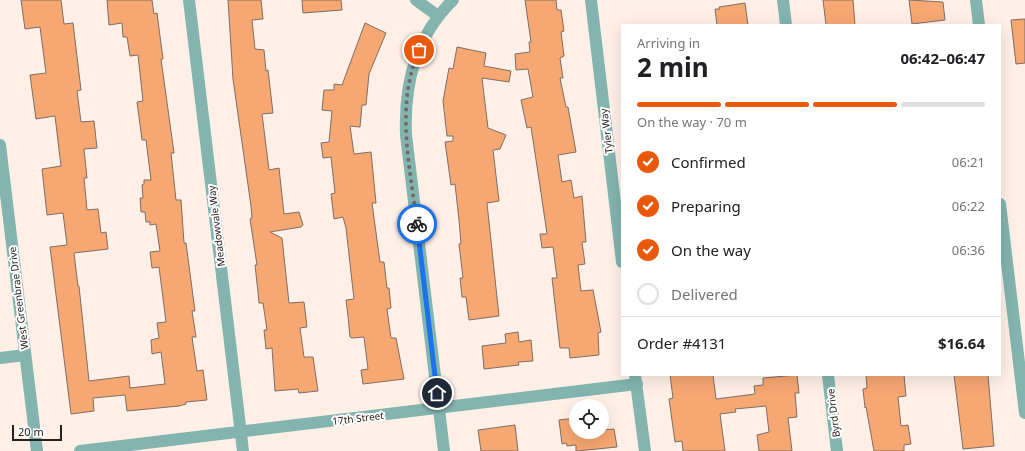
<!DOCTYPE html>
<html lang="en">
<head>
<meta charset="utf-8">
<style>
	body { margin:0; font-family:"Noto Sans",sans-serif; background:#f6f6f6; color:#202124; height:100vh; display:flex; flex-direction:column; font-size:15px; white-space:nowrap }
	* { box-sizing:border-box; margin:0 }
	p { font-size:13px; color:#757577 }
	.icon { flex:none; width:22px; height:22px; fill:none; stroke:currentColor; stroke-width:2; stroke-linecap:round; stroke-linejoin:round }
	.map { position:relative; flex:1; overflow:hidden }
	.details { position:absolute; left:621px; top:24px; width:380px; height:352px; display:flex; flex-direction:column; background:#fff; border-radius:0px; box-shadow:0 4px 16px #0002 }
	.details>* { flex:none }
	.buttons { position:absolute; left:569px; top:399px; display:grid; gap:8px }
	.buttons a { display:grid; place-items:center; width:40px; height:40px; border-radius:50%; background:#fff; box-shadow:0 4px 16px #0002; font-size:20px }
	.scale { position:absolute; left:12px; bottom:10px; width:50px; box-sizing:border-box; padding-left:4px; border:2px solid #27211d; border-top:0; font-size:11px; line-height:14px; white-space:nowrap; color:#27211d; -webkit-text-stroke:3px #fff; paint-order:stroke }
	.pin { position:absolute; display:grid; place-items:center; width:34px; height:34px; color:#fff; margin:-17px; border:2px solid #fff; border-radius:50%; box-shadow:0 1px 4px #0007 }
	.courier { position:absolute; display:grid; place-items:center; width:40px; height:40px; margin:-20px; border:3px solid #1a73e8; border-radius:50%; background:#fff; color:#222; box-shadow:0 1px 5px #0007 }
	.head em { font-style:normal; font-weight:700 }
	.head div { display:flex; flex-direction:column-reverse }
	.head { display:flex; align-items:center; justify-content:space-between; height:68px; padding:0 16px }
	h1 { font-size:26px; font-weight:700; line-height:30px }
	.bar { display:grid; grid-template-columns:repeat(4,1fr); gap:6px 4px; align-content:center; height:48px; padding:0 16px }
	.bar i { height:5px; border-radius:3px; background:#e0e0e0 }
	.bar .active { background:#ea580c }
	.bar p { grid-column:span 4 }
	.line { display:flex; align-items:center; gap:10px; padding:0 16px; border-top:1px solid #e0e0e0 }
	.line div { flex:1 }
	ol { padding:0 16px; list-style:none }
	li { display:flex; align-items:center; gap:12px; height:44px }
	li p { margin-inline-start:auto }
	li .icon { padding:4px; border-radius:50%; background:#ea580c; color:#fff; stroke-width:4 }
	li:last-child { color:#757577 }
	li i { width:22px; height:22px; border:2px solid #e0e0e0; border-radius:50% }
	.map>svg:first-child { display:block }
	.building { fill:#f6a772; stroke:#7e6e65 }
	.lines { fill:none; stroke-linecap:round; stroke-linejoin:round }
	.minor { stroke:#83b4af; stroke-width:12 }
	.tertiary { stroke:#83b4af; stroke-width:12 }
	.done { stroke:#726964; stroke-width:4; stroke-dasharray:0 7.2 }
	.route { stroke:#1a73e8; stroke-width:5 }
	.labels { text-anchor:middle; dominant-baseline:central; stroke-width:4; stroke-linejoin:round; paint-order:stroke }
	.street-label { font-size:10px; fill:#27211d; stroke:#fff }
</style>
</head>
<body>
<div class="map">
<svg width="1025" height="451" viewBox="0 0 1025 451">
	<rect width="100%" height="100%" fill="#fef0e7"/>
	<g class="building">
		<path d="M 21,0 L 61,0 L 64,24 L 73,23 L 81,90 L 77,91 L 81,122 L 94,121 L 97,148 L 84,149 L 87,178 L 84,178 L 87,210 L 98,209 L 101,233 L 106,232 L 108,249 L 74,253 L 78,286 L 79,286 L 89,381 L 129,376 L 130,388 L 165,384 L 161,352 L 152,354 L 151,340 L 159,338 L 157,323 L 166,322 L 159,267 L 152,268 L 150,252 L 160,251 L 156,224 L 150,225 L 150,222 L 146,222 L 145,212 L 141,212 L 140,198 L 143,198 L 142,185 L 144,184 L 144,180 L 151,180 L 146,140 L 142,140 L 137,102 L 143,101 L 138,55 L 130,56 L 127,37 L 123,37 L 122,23 L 109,25 L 107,0 L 152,0 L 154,14 L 157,13 L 163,59 L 161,59 L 174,153 L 171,153 L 176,200 L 181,200 L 184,243 L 186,243 L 195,311 L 192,311 L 196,337 L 192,337 L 197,371 L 203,370 L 207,400 L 186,402 L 186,404 L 179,406 L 127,411 L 125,395 L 93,398 L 94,411 L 71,414 L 50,247 L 67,245 L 63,213 L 47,215 L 42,169 L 61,166 L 55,116 L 36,119 L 30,75 L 46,73 L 40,27 L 25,29 Z"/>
		<path d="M 228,0 L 261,0 L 263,19 L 252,20 L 255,49 L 264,50 L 266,71 L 268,70 L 273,113 L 262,114 L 269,170 L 279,168 L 284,214 L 299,212 L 303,225 L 301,227 L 270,232 L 282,238 L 289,303 L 304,302 L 307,327 L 300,328 L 304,357 L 313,357 L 318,391 L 299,393 L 298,389 L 275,391 L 272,348 L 266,349 L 264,330 L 267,330 L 263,303 L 259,303 L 258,292 L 255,265 L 257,265 L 250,219 L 252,218 L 251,206 L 233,79 Z"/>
		<path d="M 302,0 L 341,0 L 342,10 L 303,13 Z"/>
		<path d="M 525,0 L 556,0 L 557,10 L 561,10 L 564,31 L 561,32 L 564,56 L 560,58 L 563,78 L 560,78 L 566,107 L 568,107 L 576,152 L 558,155 L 562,182 L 571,180 L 574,198 L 582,196 L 586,242 L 582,242 L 585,264 L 578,265 L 581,291 L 593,290 L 601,332 L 598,333 L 599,355 L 570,358 L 569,348 L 560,348 L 552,278 L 557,278 L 553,247 L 542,248 L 540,234 L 547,234 L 540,186 L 531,127 L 527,128 L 521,100 L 533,97 L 528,69 L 516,70 L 515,54 L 530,52 L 529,42 L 531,42 Z"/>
		<path d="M 823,0 L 853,0 L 855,25 L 826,25 Z"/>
		<path d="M 909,0 L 943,2 L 945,20 L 912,24 Z"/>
		<path d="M 745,3 L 748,25 L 717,25 L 715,9 L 720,9 L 719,7 Z"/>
		<path d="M 1025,19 L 1025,63 L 1016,64 L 1011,20 Z"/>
		<path d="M 365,23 L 386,33 L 369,74 L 366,105 L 362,105 L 360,127 L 350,126 L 354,154 L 371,152 L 376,203 L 372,203 L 380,262 L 384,262 L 387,288 L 389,288 L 391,308 L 387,309 L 391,338 L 396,338 L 404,379 L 363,384 L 361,370 L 368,369 L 364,337 L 352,338 L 350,337 L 348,316 L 346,300 L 354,299 L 346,228 L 343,217 L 334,219 L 331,194 L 335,193 L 331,157 L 323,158 L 321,143 L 329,142 L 332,111 L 322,110 L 324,90 L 334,90 L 334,84 L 342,85 Z"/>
		<path d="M 457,47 L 486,53 L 484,66 L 511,71 L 509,82 L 482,78 L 488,128 L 506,135 L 500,149 L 493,150 L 499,201 L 487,203 L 499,316 L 469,320 L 466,297 L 462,297 L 460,278 L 463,278 L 459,244 L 461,243 L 459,220 L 455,184 L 451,185 L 445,142 L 453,141 L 453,136 L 447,136 L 443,101 L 449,68 L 453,69 Z"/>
		<path d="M 518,332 L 519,342 L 531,340 L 533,361 L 518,362 L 519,365 L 484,369 L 482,346 L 506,343 L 505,334 Z"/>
		<path d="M 670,375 L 713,375 L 716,399 L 755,394 L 754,386 L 763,385 L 763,378 L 797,375 L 799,393 L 795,393 L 797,417 L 788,418 L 792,451 L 759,451 L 757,435 L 769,432 L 766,406 L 735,409 L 736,412 L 720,414 L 725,451 L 683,451 L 682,441 L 675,442 L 669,399 L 673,398 Z"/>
		<path d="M 866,375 L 904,375 L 906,396 L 898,397 L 901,426 L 908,425 L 911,444 L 904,445 L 904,451 L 874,451 L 866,407 L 865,408 L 863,389 L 867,388 Z"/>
		<path d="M 954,375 L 988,375 L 994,446 L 963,449 Z"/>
		<path d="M 576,418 L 576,432 L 602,432 L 602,430 L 614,429 L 617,447 L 576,451 L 576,445 L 567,446 L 566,443 L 562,444 L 559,420 Z"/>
		<path d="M 515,425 L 518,451 L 481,451 L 478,430 Z"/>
	</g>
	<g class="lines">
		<g class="minor">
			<path d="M 189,0 L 243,451"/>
			<path d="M 416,0 L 438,16"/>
			<path d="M 591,0 L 622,262"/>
			<path d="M 783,0 L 786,25"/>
			<path d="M 976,0 L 979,25"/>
			<path d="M 1000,204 L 1025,413"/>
			<path d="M 0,358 L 25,355"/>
			<path d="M 635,375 L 645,451"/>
			<path d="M 828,375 L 837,451"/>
			<path d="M 80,451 L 637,384"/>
			<path d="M 444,451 L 406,135 C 404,84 415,37 453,0"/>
		</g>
		<path class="tertiary" d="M 0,145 L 37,451"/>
	</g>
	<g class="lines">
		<path class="done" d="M 417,224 C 410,166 395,106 419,50"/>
		<path class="route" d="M 417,224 L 437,393"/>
	</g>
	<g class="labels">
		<g class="street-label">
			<text transform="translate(606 131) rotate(-97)">Tyler Way</text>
			<text transform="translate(216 226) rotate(-97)">Meadowvale Way</text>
			<text transform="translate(18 298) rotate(-97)">West Greenbrae Drive</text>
			<text transform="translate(833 413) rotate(-97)">Byrd Drive</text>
			<text transform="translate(358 418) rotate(-7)">17th Street</text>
		</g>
	</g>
</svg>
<div class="buttons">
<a><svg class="icon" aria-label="locate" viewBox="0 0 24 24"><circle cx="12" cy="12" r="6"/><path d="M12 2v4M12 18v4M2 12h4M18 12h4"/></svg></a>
</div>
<div class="scale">20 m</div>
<div class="pin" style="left:419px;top:50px;background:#ea580c"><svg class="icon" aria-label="bag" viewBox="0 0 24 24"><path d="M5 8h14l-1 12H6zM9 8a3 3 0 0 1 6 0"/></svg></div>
<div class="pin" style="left:437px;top:393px;background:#1f2937"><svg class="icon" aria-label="home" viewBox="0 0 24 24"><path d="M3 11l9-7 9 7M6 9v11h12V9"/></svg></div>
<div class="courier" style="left:417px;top:224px"><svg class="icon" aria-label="bike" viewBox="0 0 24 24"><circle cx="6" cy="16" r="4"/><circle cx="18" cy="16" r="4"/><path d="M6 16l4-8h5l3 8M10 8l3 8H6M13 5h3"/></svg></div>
<section class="details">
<div class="head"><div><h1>2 min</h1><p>Arriving in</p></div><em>06:42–06:47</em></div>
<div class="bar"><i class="active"></i><i class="active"></i><i class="active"></i><i></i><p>On the way · 70 m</p></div>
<ol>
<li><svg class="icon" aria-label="check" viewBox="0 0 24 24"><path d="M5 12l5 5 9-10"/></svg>Confirmed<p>06:21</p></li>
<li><svg class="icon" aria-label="check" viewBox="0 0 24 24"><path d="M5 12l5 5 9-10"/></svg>Preparing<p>06:22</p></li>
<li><svg class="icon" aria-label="check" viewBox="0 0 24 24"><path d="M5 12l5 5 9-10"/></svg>On the way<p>06:36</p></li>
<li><i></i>Delivered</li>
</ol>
<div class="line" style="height:52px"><div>Order #4131</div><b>$16.64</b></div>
</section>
</div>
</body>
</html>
